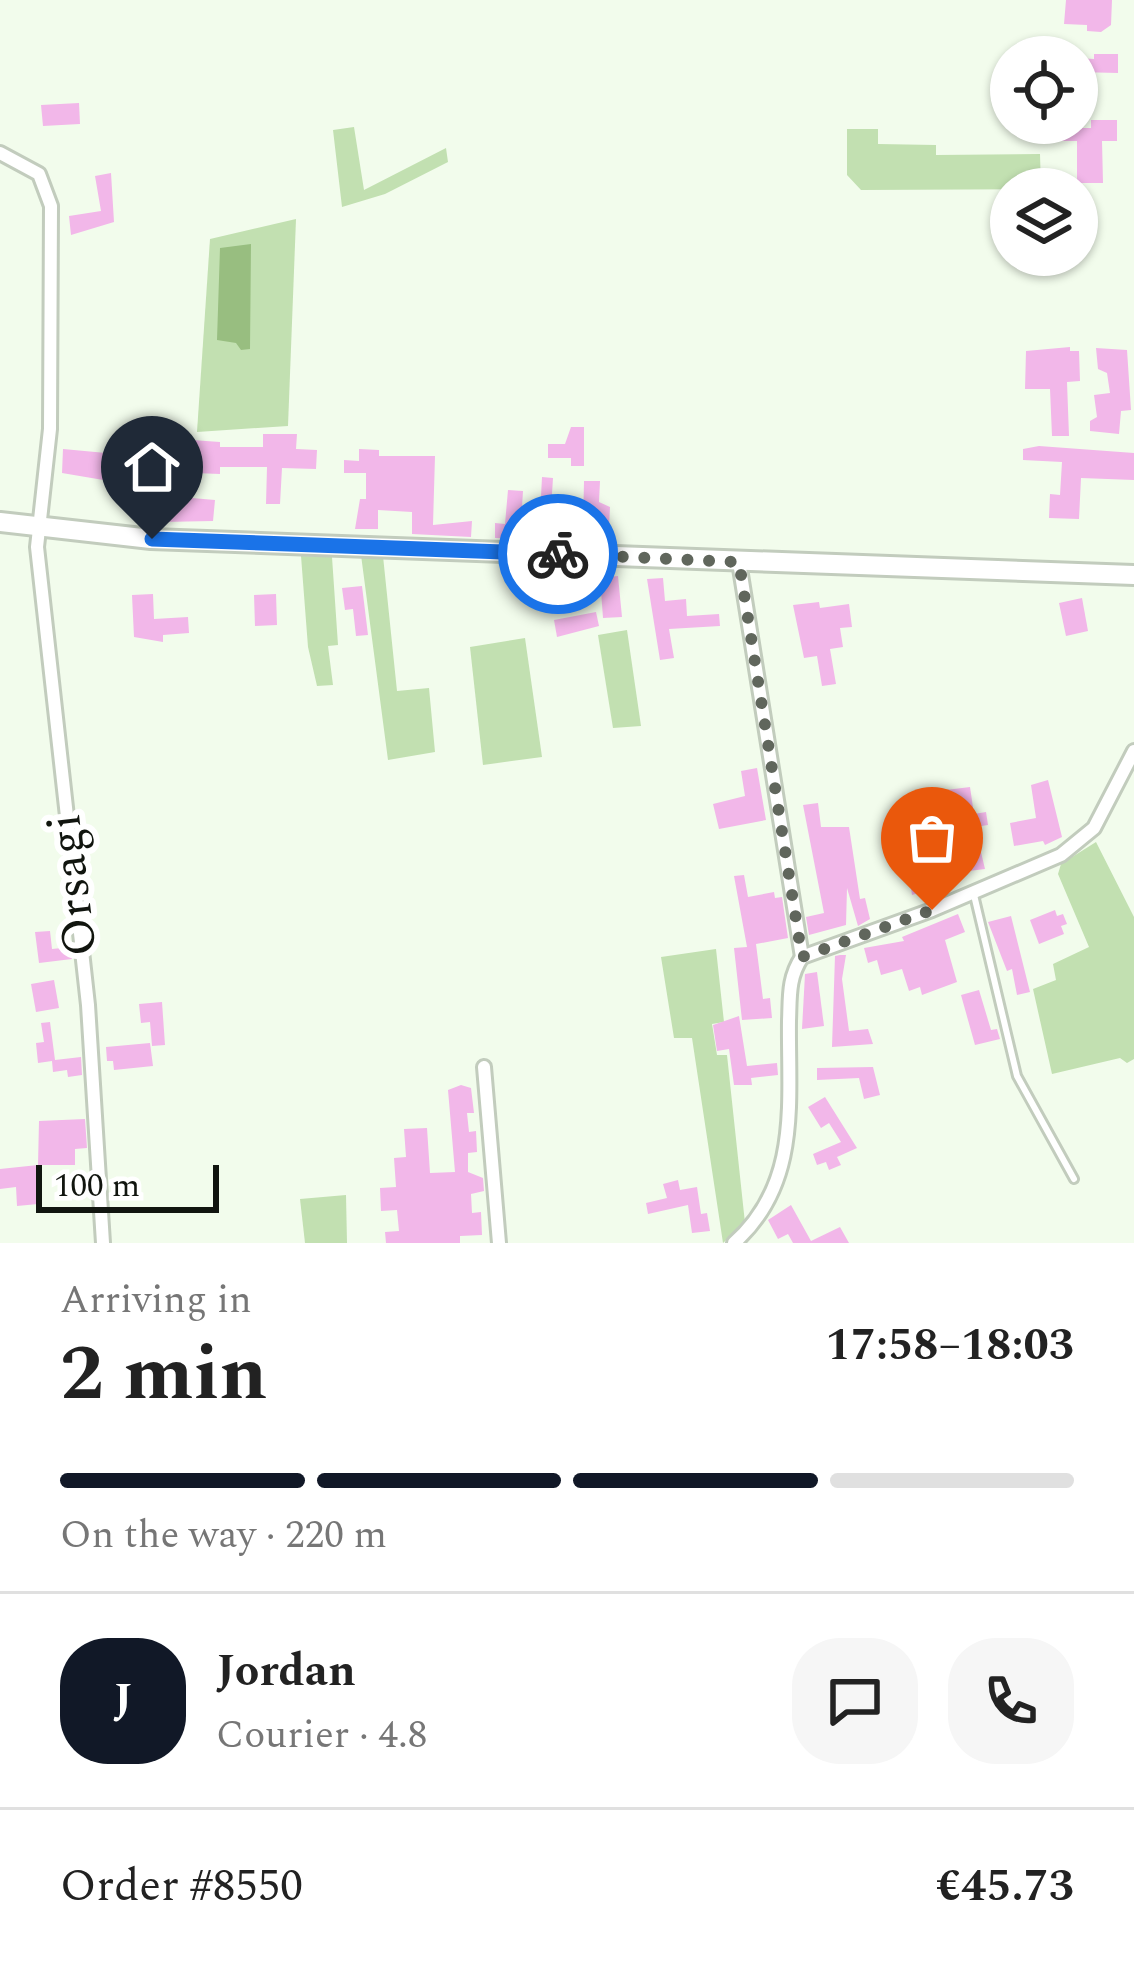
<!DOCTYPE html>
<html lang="en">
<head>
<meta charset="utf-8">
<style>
	body { margin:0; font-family:Spectral,serif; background:#f6f6f6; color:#222; height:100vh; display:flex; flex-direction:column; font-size:45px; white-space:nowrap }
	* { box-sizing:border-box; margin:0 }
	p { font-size:39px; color:#767676 }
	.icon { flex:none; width:66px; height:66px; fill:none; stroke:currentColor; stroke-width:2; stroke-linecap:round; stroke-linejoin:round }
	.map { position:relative; height:1243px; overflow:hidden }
	.sheet { display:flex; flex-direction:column; background:#fff; flex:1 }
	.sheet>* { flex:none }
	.buttons { position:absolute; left:990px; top:36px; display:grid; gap:24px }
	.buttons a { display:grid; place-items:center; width:108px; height:108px; border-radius:50%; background:#fff; box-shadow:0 3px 9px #0004; font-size:60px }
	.scale { position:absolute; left:36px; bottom:30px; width:183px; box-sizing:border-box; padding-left:12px; border:6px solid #11150f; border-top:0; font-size:33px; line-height:42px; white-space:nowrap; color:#11150f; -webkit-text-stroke:9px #fff; paint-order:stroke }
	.pin { position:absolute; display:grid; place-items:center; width:102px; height:102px; color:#fff; margin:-123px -51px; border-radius:50% 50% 50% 0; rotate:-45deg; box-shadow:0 0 12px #0007 }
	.pin .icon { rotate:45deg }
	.courier { position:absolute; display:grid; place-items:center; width:120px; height:120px; margin:-60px; border:9px solid #1a73e8; border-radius:50%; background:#fff; color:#222; box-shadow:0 3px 15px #0007 }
	.summary em { font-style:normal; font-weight:700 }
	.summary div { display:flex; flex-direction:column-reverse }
	.summary { display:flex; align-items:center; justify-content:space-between; height:204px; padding:0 60px }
	h1 { font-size:78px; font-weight:700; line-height:90px }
	.bar { display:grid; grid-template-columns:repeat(4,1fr); gap:18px 12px; align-content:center; height:144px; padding:0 60px }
	.bar i { height:15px; border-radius:9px; background:#e0e0e0 }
	.bar .on { background:#111827 }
	.bar p { grid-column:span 4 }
	.line { display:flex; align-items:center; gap:30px; padding:0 60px; border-top:3px solid #e0e0e0 }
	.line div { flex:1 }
	.round { display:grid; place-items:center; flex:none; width:126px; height:126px; border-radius:48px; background:#f6f6f6 }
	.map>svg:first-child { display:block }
	.green { fill:#c2e0b1 }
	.water { fill:#98be80 }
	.building { fill:#f2b7e9 }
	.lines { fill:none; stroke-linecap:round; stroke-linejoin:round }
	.service-casing { stroke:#c2ccbd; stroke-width:12 }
	.minor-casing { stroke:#c2ccbd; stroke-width:18 }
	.secondary-casing { stroke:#c2ccbd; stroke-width:24 }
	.service { stroke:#fff; stroke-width:6 }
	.minor { stroke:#fff; stroke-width:12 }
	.secondary { stroke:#fff; stroke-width:18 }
	.done { stroke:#60665c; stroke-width:12; stroke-dasharray:0 21.6 }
	.route { stroke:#1a73e8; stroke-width:15 }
	.labels { text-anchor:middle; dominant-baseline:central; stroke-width:12; stroke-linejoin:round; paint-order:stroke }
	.street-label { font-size:48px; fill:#11150f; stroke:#fff }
</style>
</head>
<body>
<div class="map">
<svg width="1134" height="1243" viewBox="0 0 1134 1243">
	<rect width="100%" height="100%" fill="#f2fcec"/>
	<g class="green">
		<path d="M 354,127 L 364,190 L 446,148 L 448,162 L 385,194 L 342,207 L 333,130 Z"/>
		<path d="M 847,129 L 878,129 L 878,144 L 936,145 L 936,155 L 1040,154 L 1041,189 L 861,190 L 847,175 Z"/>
		<path d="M 296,219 L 288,426 L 197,432 L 210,239 Z"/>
		<path d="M 361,555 L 383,556 L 397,691 L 429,688 L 435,752 L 388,760 Z"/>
		<path d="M 301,556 L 332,557 L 338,645 L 328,646 L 333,685 L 317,686 L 308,647 Z"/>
		<path d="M 627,630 L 641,726 L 613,728 L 598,635 Z"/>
		<path d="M 525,638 L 542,757 L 483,765 L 470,647 Z"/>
		<path d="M 1096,842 L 1134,917 L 1134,1059 L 1127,1063 L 1120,1058 L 1052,1074 L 1033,989 L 1056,980 L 1053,964 L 1089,947 L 1058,874 L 1061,864 Z"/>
		<path d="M 716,949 L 724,1022 L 712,1024 L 717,1055 L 727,1055 L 745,1223 L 723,1243 L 692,1038 L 674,1038 L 661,957 Z"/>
		<path d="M 346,1195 L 347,1243 L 305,1243 L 300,1199 Z"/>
	</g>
	<path class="water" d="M 251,244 L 250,349 L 241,350 L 236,343 L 217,340 L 220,248 Z"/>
	<g class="building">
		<path d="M 1066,0 L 1112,0 L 1111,25 L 1101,32 L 1087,31 L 1087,25 L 1064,24 Z"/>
		<path d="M 1094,54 L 1118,54 L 1118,73 L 1077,72 L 1077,58 L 1094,59 Z"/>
		<path d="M 79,103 L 80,124 L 43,126 L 41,105 Z"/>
		<path d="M 1091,120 L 1117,120 L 1117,141 L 1102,141 L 1103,183 L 1077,183 L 1077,141 L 1048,141 L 1048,123 L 1060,123 L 1060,128 L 1091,128 Z"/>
		<path d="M 111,173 L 114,222 L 71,235 L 69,216 L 101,211 L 95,176 Z"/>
		<path d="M 1070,347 L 1070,351 L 1079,351 L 1080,381 L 1067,382 L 1069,436 L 1052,436 L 1050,389 L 1025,389 L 1026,351 Z"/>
		<path d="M 1096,348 L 1127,350 L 1131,410 L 1121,411 L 1119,434 L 1090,431 L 1090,421 L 1097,417 L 1094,395 L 1110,393 L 1107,373 L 1098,369 Z"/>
		<path d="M 571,427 L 584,427 L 584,466 L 571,466 L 571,458 L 548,458 L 548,444 L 565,444 Z"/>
		<path d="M 263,434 L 297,434 L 296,449 L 317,450 L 316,469 L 282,468 L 280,504 L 266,504 L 267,467 L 220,467 L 220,474 L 194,473 L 192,498 L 215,500 L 213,521 L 162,522 L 178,439 L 220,442 L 220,447 L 263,447 Z"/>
		<path d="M 107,443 L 123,444 L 121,483 L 62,473 L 63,449 L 106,453 Z"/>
		<path d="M 1039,446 L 1134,453 L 1134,480 L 1081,478 L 1079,519 L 1049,518 L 1050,494 L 1060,495 L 1062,462 L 1023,460 L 1023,449 Z"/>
		<path d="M 359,449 L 379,450 L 379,456 L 435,456 L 433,525 L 472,521 L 471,537 L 412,534 L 412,512 L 378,510 L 378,529 L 355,529 L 360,499 L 366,499 L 366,473 L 344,473 L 344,460 L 359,461 Z"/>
		<path d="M 542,477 L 553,478 L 551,509 L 563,510 L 561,537 L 539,536 Z"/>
		<path d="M 124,480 L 147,481 L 144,509 L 121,507 Z"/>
		<path d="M 584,481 L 600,481 L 599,502 L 610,507 L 609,528 L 583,528 Z"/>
		<path d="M 508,490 L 523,491 L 520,539 L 495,538 L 495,523 L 505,524 Z"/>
		<path d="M 618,576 L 622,617 L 603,618 L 600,578 Z"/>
		<path d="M 663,578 L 665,601 L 686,599 L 687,616 L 719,614 L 720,626 L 669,629 L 674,658 L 660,660 L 647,579 Z"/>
		<path d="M 362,586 L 368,635 L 356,636 L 353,609 L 345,610 L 342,588 Z"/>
		<path d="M 153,594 L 154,619 L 188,617 L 189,633 L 163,635 L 163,642 L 134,637 L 132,595 Z"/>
		<path d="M 276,594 L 277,625 L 255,626 L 254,595 Z"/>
		<path d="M 1082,598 L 1088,631 L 1066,636 L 1059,603 Z"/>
		<path d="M 819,602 L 820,608 L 849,604 L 852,627 L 840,628 L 843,647 L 830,649 L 836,684 L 822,686 L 817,656 L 804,658 L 793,605 Z"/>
		<path d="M 596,612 L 599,626 L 557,637 L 554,620 Z"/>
		<path d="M 757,768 L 766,820 L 719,829 L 713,804 L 745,796 L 741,771 Z"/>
		<path d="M 1048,780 L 1062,837 L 1045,845 L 1043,841 L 1014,846 L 1010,823 L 1036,818 L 1031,785 Z"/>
		<path d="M 970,787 L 974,814 L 986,812 L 988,825 L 975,827 L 985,869 L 953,873 L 954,882 L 912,895 L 909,875 L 932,872 L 931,864 L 956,860 L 950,823 L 930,826 L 928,815 L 941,813 L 938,791 Z"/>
		<path d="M 818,803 L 821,827 L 849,827 L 860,899 L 865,898 L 870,919 L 858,926 L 847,888 L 846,925 L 809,935 L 806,917 L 824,913 L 803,805 Z"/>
		<path d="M 744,875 L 748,897 L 774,892 L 775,898 L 782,897 L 788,938 L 756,944 L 763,999 L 770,998 L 772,1018 L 742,1020 L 734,948 L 747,947 L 734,876 Z"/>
		<path d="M 1055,910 L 1057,916 L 1063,914 L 1067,924 L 1061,926 L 1064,934 L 1039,944 L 1030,920 Z"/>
		<path d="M 958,914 L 965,932 L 945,940 L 957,982 L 922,995 L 920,987 L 909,991 L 902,969 L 881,975 L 877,960 L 868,963 L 864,948 L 904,941 L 902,937 Z"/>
		<path d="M 1011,916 L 1030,992 L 1017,995 L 1012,969 L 1007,971 L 988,922 Z"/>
		<path d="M 50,931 L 52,949 L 71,947 L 72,959 L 39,963 L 35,932 Z"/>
		<path d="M 840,955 L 846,955 L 842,979 L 849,1031 L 868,1029 L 873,1044 L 832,1047 L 835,956 Z"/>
		<path d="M 817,972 L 824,1026 L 802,1029 L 805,974 Z"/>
		<path d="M 54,980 L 59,1008 L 36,1012 L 31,984 Z"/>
		<path d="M 979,990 L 991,1030 L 997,1029 L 1000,1039 L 975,1045 L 961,995 Z"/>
		<path d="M 162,1002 L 165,1045 L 152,1046 L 150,1022 L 141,1023 L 139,1004 Z"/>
		<path d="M 739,1016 L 747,1066 L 777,1063 L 778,1075 L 751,1078 L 752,1085 L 734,1085 L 729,1049 L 717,1051 L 713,1025 Z"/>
		<path d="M 50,1022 L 55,1060 L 81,1057 L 82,1075 L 68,1077 L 67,1070 L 53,1072 L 52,1061 L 38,1063 L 36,1043 L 44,1042 L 41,1023 Z"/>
		<path d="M 150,1043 L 153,1066 L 114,1070 L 113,1061 L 107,1061 L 106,1047 Z"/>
		<path d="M 873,1067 L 880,1095 L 864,1099 L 859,1078 L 817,1080 L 817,1068 Z"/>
		<path d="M 461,1085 L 471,1088 L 474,1113 L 467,1113 L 469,1132 L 476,1131 L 477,1152 L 468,1153 L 468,1172 L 483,1178 L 484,1191 L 471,1194 L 472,1213 L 481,1212 L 482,1235 L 460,1236 L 460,1243 L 386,1243 L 385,1232 L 399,1231 L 397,1210 L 381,1211 L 380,1188 L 396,1187 L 394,1158 L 406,1157 L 404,1129 L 427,1128 L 430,1173 L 455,1172 L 448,1090 Z"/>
		<path d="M 825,1097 L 857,1148 L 837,1157 L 841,1165 L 829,1170 L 826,1162 L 817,1165 L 813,1154 L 841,1142 L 829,1123 L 821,1128 L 808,1107 Z"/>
		<path d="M 85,1119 L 87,1148 L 75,1149 L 75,1165 L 38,1165 L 39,1121 Z"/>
		<path d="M 38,1165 L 38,1204 L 17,1206 L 16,1187 L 0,1189 L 0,1169 Z"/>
		<path d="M 678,1180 L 680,1190 L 697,1187 L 701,1214 L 707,1213 L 710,1231 L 692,1233 L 688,1205 L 648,1214 L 646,1203 L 667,1198 L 663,1184 Z"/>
		<path d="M 791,1205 L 811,1241 L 840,1227 L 849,1243 L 793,1243 L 788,1234 L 778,1239 L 768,1220 Z"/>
	</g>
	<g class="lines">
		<g class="service-casing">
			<path id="service" d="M 974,895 L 1017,1076 L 1074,1179"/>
		</g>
		<g class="minor-casing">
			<g id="minor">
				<path d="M 0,153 L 39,174 L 51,206 L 50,429 L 37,547 L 88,1005 L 103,1243"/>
				<path d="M 739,562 L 802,957"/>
				<path d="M 484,1067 L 499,1243"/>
				<path d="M 734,1243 C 801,1183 788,1102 789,1021 C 790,997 788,978 802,957 L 932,910 L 1061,855 L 1094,828 L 1134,751"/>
			</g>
		</g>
		<g class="secondary-casing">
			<path id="secondary" d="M 0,522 L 151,539 L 1134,575"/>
		</g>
		<use href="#service" class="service"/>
		<use href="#minor" class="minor"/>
		<use href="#secondary" class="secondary"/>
	</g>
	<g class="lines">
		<path class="done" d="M 558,554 L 739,562 L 802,957 L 932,910"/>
		<path class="route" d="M 152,539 L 558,554"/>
	</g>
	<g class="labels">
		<g class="street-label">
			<text transform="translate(73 885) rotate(-97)">Orsagi</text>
		</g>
	</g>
</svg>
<div class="buttons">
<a><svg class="icon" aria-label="locate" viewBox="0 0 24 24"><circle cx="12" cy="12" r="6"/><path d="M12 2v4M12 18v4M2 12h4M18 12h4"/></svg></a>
<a><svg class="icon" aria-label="layers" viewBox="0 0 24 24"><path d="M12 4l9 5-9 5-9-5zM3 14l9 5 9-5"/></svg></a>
</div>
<div class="scale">100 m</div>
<div class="pin" style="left:932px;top:910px;background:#ea580c"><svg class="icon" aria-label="bag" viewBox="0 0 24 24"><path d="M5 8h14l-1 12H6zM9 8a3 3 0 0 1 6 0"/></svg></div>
<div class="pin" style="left:152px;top:539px;background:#1f2937"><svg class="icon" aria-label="home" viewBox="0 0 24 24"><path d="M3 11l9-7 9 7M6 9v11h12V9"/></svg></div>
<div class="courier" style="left:558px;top:554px"><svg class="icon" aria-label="bike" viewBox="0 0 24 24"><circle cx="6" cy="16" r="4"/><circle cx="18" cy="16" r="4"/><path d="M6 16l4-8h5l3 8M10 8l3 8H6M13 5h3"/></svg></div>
</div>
<section class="sheet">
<div class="summary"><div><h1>2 min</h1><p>Arriving in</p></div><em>17:58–18:03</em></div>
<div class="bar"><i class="on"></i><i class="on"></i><i class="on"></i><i></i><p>On the way · 220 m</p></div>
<div class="line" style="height:216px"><b class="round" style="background:#111827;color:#fff">J</b><div><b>Jordan</b><p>Courier · 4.8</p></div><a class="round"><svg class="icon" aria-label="chat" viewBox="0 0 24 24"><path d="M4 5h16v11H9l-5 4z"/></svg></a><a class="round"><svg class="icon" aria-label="phone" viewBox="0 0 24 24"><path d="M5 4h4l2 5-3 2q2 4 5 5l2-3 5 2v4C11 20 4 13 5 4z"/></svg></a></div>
<div class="line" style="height:156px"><div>Order #8550</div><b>€45.73</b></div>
</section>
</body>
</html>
